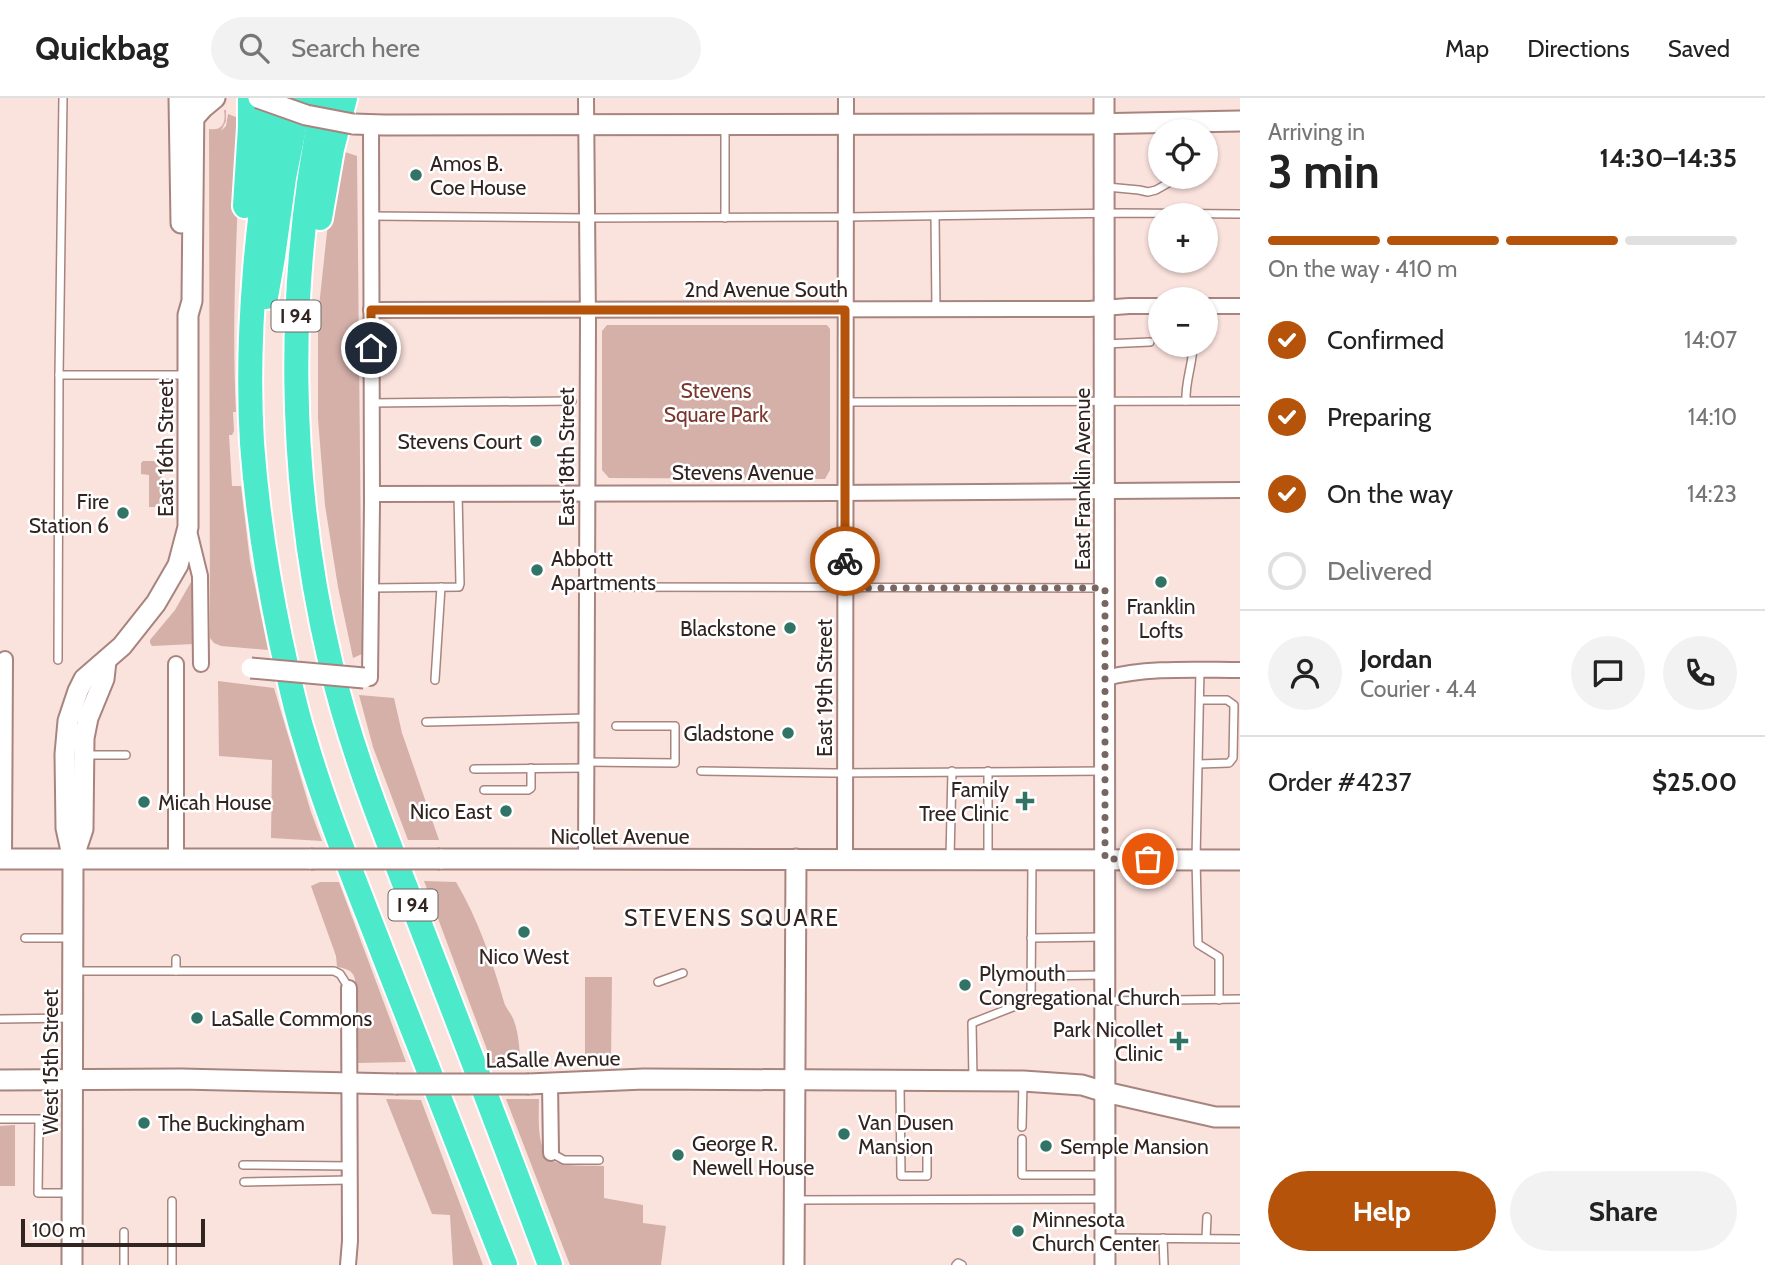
<!DOCTYPE html>
<html lang="en">
<head>
<meta charset="utf-8">
<style>
	body { margin:0; font-family:Cabin,sans-serif; background:#f2f2f2; color:#222; height:100vh; display:flex; flex-direction:column; font-size:26px; white-space:nowrap }
	* { box-sizing:border-box; margin:0 }
	p { font-size:23px; color:#767676 }
	.icon { flex:none; width:38px; height:38px; fill:none; stroke:currentColor; stroke-width:2; stroke-linecap:round; stroke-linejoin:round }
	.map { position:relative; flex:1; overflow:hidden }
	.side { display:flex; flex-direction:column; background:#fff; width:525px }
	.side>* { flex:none }
	.fabs { position:absolute; left:1148px; top:21px; display:grid; gap:14px }
	.fabs a { display:grid; place-items:center; width:70px; height:70px; border-radius:50%; background:#fff; box-shadow:0 2px 5px #0004; font-size:35px }
	.scale { position:absolute; left:21px; bottom:18px; width:184px; box-sizing:border-box; padding-left:7px; border:4px solid #322421; border-top:0; font-size:19px; line-height:24px; white-space:nowrap; color:#322421; -webkit-text-stroke:5px #fff; paint-order:stroke }
	.pin { position:absolute; display:grid; place-items:center; width:60px; height:60px; color:#fff; margin:-30px; border:4px solid #fff; border-radius:50%; box-shadow:0 2px 7px #0007 }
	.courier { position:absolute; display:grid; place-items:center; width:70px; height:70px; margin:-35px; border:5px solid #b45309; border-radius:50%; background:#fff; color:#222; box-shadow:0 2px 9px #0007 }
	.overview em { font-style:normal; font-weight:700 }
	.overview div { display:flex; flex-direction:column-reverse }
	.overview { display:flex; align-items:center; justify-content:space-between; height:119px; padding:0 28px }
	h1 { font-size:46px; font-weight:700; line-height:52px }
	.bar { display:grid; grid-template-columns:repeat(4,1fr); gap:10px 7px; align-content:center; height:84px; padding:0 28px }
	.bar i { height:9px; border-radius:5px; background:#e0e0e0 }
	.bar .current { background:#b45309 }
	.bar p { grid-column:span 4 }
	.line { display:flex; align-items:center; gap:18px; padding:0 28px; border-top:2px solid #e0e0e0 }
	.line div { flex:1 }
	.round { display:grid; place-items:center; flex:none; width:74px; height:74px; border-radius:37px; background:#f2f2f2 }
	ol { padding:0 28px; list-style:none }
	li { display:flex; align-items:center; gap:21px; height:77px }
	li p { margin-inline-start:auto }
	li .icon { padding:7px; border-radius:50%; background:#b45309; color:#fff; stroke-width:4 }
	li:last-child { color:#767676 }
	li i { width:38px; height:38px; border:4px solid #e0e0e0; border-radius:50% }
	.primary-button { display:flex; gap:14px; margin-top:auto; padding:14px 28px }
	.primary-button a { flex:1; height:80px; border-radius:42px; background:#b45309; color:#fff; font-size:28px; font-weight:700; line-height:80px; text-align:center }
	.primary-button a+a { background:#f2f2f2; color:#222 }
	header { display:flex; align-items:center; gap:42px; box-sizing:border-box; height:98px; padding:0 35px; background:#fff; border-bottom:2px solid #e0e0e0 }
	header strong { font-size:33px }
	nav { display:flex; gap:38px; margin-inline-start:auto; font-size:24px }
	.search { width:490px; height:63px; background:#f2f2f2; display:flex; align-items:center; gap:18px; box-sizing:border-box; padding:0 24px; border-radius:38px; color:#767676; font-size:26px }
	main { display:flex; flex:1; min-height:0 }
	.map>svg:first-child { display:block }
	.green { fill:#d4b0a9 }
	.lines { fill:none; stroke-linecap:round; stroke-linejoin:round }
	.lane-casing { stroke:#a8847e; stroke-width:10 }
	.street-casing { stroke:#a8847e; stroke-width:18 }
	.secondary-casing { stroke:#a8847e; stroke-width:23 }
	.highway-casing { stroke:#fff; stroke-width:28 }
	.lane { stroke:#fff; stroke-width:7 }
	.street { stroke:#fff; stroke-width:14 }
	.secondary { stroke:#fff; stroke-width:19 }
	.highway { stroke:#4de9cb; stroke-width:24 }
	.secondary-bridge-casing { stroke:#a8847e; stroke-width:23; stroke-linecap:butt }
	.secondary-bridge { stroke:#fff; stroke-width:19 }
	.done { stroke:#786663; stroke-width:7; stroke-dasharray:0 12.6 }
	.route { stroke:#b45309; stroke-width:9 }
	.poi-dot { fill:#317466; stroke:#fff; stroke-width:2.5 }
	.labels { text-anchor:middle; dominant-baseline:central; stroke-width:5; stroke-linejoin:round; paint-order:stroke }
	.shield { fill:#fff; stroke:#706664; stroke-width:2 }
	.shield-label { font-size:19px; font-weight:bold; fill:#322421 }
	.poi-label { font-size:21px; fill:#322421; stroke:#fff; text-anchor:start }
	.street-label { font-size:21px; fill:#322421; stroke:#fff }
	.park-label { font-size:21px; fill:#7b372c; stroke:#fff }
	.neighbourhood-label { font-size:23px; letter-spacing:2px; fill:#322421; stroke:#fff }
</style>
</head>
<body>
<header>
<strong>Quickbag</strong>
<div class="search"><svg class="icon" aria-label="search" viewBox="0 0 24 24"><circle cx="10" cy="10" r="6"/><path d="M15 15l6 6"/></svg>Search here</div>
<nav><a>Map</a><a>Directions</a><a>Saved</a></nav>
</header>
<main>
<div class="map">
<svg width="1240" height="1167" viewBox="0 0 1240 1167">
	<rect width="100%" height="100%" fill="#fae2dd"/>
	<g class="green">
		<path d="M 224,12 L 226,12 L 226,23 L 221,33 L 226,28 L 228,16 L 241,21 C 238,120 231,216 236,314 L 233,314 L 234,333 L 232,337 L 229,337 L 232,388 L 241,388 L 250,463 L 268,552 L 221,548 L 214,545 L 210,540 L 209,31 C 223,33 226,24 224,12 Z"/>
		<path d="M 339,52 L 357,58 L 362,556 L 353,560 L 338,489 L 325,407 L 318,321 L 318,218 L 327,134 Z"/>
		<path d="M 607,227 L 827,227 L 830,231 L 830,372 L 825,381 L 609,380 L 602,372 L 602,233 Z"/>
		<path d="M 143,363 L 162,363 L 162,409 L 149,409 L 149,377 L 141,376 L 141,365 Z"/>
		<path d="M 191,484 L 194,486 L 194,546 L 152,548 L 150,545 L 150,542 L 175,512 Z"/>
		<path d="M 218,583 L 274,590 L 311,714 L 322,743 L 271,740 L 272,662 L 219,658 Z"/>
		<path d="M 359,597 L 394,600 L 402,635 L 439,742 L 408,742 L 373,649 Z"/>
		<path d="M 424,783 L 456,784 C 478,821 492,862 504,904 C 506,911 512,916 514,923 C 519,936 519,951 521,965 L 492,965 Z"/>
		<path d="M 320,784 L 339,784 L 406,964 L 357,965 L 356,888 C 355,875 351,871 337,869 L 336,858 L 311,788 Z"/>
		<path d="M 585,879 L 612,879 L 611,962 L 585,962 Z"/>
		<path d="M 386,1001 L 421,1002 L 483,1167 L 453,1167 L 450,1117 L 432,1116 Z"/>
		<path d="M 506,1001 L 539,1001 C 539,1021 535,1060 559,1065 C 573,1069 590,1067 604,1068 L 604,1100 L 643,1107 L 643,1125 L 666,1128 L 661,1167 L 570,1167 Z"/>
		<path d="M 15,1027 L 15,1088 L 0,1088 L 0,1028 Z"/>
	</g>
	<g class="lines">
		<g class="lane-casing">
			<g id="lane">
				<path d="M 725,27 L 725,120"/>
				<path d="M 1107,89 L 1139,92 L 1148,94 L 1156,92 L 1179,79"/>
				<path d="M 370,118 L 587,120 L 846,119 L 1123,115 L 1240,116"/>
				<path d="M 935,118 L 936,212"/>
				<path d="M 1105,246 L 1150,244"/>
				<path d="M 59,277 L 188,277"/>
				<path d="M 1186,303 C 1185,283 1193,266 1193,247"/>
				<path d="M 846,304 L 1240,303"/>
				<path d="M 371,305 L 572,303"/>
				<path d="M 587,489 L 1104,490"/>
				<path d="M 371,490 L 459,489 L 460,486 L 458,396"/>
				<path d="M 58,562 L 59,277 L 63,0"/>
				<path d="M 1200,572 L 1196,761 L 1198,846 L 1219,859 L 1219,902"/>
				<path d="M 435,582 L 441,489"/>
				<path d="M 426,624 L 586,620"/>
				<path d="M 87,657 L 126,657"/>
				<path d="M 586,664 L 675,665 L 675,628 L 616,628"/>
				<path d="M 1199,666 L 1229,665 L 1233,660 L 1234,607 L 1227,602 L 1200,602"/>
				<path d="M 474,671 L 586,670"/>
				<path d="M 701,673 L 833,675 L 1105,673"/>
				<path d="M 988,673 L 988,760"/>
				<path d="M 484,692 L 528,692 L 531,690 L 531,670"/>
				<path d="M 950,760 L 952,673"/>
				<path d="M 25,840 L 72,840"/>
				<path d="M 1031,840 L 1104,839"/>
				<path d="M 75,873 L 334,873 L 340,876 L 349,890"/>
				<path d="M 176,873 L 176,861"/>
				<path d="M 1031,878 L 1104,877"/>
				<path d="M 658,884 L 683,875"/>
				<path d="M 1106,903 L 1240,901"/>
				<path d="M 0,921 L 72,920"/>
				<path d="M 973,981 L 972,925 L 1031,902 L 1032,763"/>
				<path d="M 900,986 L 901,1078 L 927,1078 L 927,1052 L 901,1053"/>
				<path d="M 0,1021 L 39,1021 L 38,1095 L 72,1095"/>
				<path d="M 1022,1029 L 1023,984"/>
				<path d="M 1022,1041 L 1022,1077 L 1104,1077"/>
				<path d="M 551,1055 L 564,1062 L 599,1062"/>
				<path d="M 243,1067 L 350,1068"/>
				<path d="M 244,1084 L 350,1082"/>
				<path d="M 795,1102 L 1102,1101"/>
				<path d="M 124,1134 L 124,1167"/>
				<path d="M 1106,1140 L 1240,1141"/>
				<path d="M 1163,1140 L 1164,1167"/>
				<path d="M 1206,1140 L 1207,1119"/>
				<path d="M 172,1167 L 172,1103"/>
				<path d="M 956,1167 L 958,1165 L 962,1167"/>
			</g>
		</g>
		<g class="street-casing">
			<g id="street">
				<path d="M 1206,208 L 1240,208"/>
				<path d="M 371,212 L 1089,211 L 1129,208 L 1160,208"/>
				<path d="M 372,396 L 832,395 L 1240,392"/>
				<path d="M 189,433 L 200,478 L 201,566"/>
				<path d="M 176,566 L 176,761"/>
				<path d="M 370,580 L 372,405 L 371,27"/>
				<path d="M 1106,580 C 1147,569 1197,572 1240,572"/>
				<path d="M 4,761 L 5,561"/>
				<path d="M 586,761 L 588,224 L 586,0"/>
				<path d="M 845,761 L 846,0"/>
				<path d="M 550,985 L 551,1055"/>
				<path d="M 348,1167 L 350,1143 L 349,890"/>
			</g>
		</g>
		<g class="secondary-casing">
			<g id="secondary">
				<path d="M 179,0 L 181,125"/>
				<path d="M 1104,0 L 1105,1167"/>
				<path d="M 194,20 L 203,10 L 215,0"/>
				<path d="M 353,26 L 384,27 L 1088,26 L 1240,23"/>
				<path d="M 0,761 L 311,761"/>
				<path d="M 73,761 L 83,731 L 84,640 L 88,620 L 104,581 L 106,563"/>
				<path d="M 440,761 L 1240,762"/>
				<path d="M 0,982 L 181,981 L 396,986"/>
				<path d="M 529,986 L 644,981 L 1023,983 L 1082,987 L 1105,994 L 1215,1019 L 1240,1019"/>
				<path d="M 72,1167 L 73,762 L 66,730 L 65,656 L 68,623 L 78,593 L 84,581 L 122,548 L 156,505 L 178,467 L 188,429 L 188,217 L 192,203 L 194,0"/>
				<path d="M 794,1167 L 796,761"/>
			</g>
		</g>
		<g class="highway-casing">
			<g id="highway">
				<path d="M 276,0 C 259,115 245,229 252,345 C 257,412 267,478 281,544 C 288,575 294,607 304,638 C 326,714 357,788 385,861 C 425,963 465,1065 505,1167"/>
				<path d="M 324,0 C 285,186 287,382 331,567 C 352,656 387,741 420,826 C 464,940 508,1053 550,1167"/>
				<path d="M 245,108 L 250,29 L 250,0"/>
				<path d="M 320,120 L 332,51 L 345,0"/>
				<path d="M 266,199 L 273,159 L 284,80 L 300,0"/>
			</g>
		</g>
		<use href="#lane" class="lane"/>
		<use href="#street" class="street"/>
		<use href="#secondary" class="secondary"/>
		<use href="#highway" class="highway"/>
		<g class="secondary-bridge-casing">
			<g id="secondary-bridge">
				<path d="M 258,0 L 306,17 L 353,26"/>
				<path d="M 251,570 L 364,580"/>
				<path d="M 311,761 L 440,761"/>
				<path d="M 396,986 L 529,986"/>
			</g>
		</g>
		<use href="#secondary-bridge" class="secondary-bridge"/>
	</g>
	<g class="lines">
		<path class="done" d="M 845,463 L 845,490 L 1105,490 L 1105,761 L 1148,761"/>
		<path class="route" d="M 371,250 L 371,212 L 845,212 L 845,463"/>
	</g>
	<g class="poi-dot">
		<circle cx="416" cy="77" r="7"/>
		<circle cx="536" cy="343" r="7"/>
		<circle cx="123" cy="415" r="7"/>
		<circle cx="537" cy="472" r="7"/>
		<circle cx="1161" cy="484" r="7"/>
		<circle cx="790" cy="530" r="7"/>
		<circle cx="788" cy="635" r="7"/>
		<path d="M1021.5 692.5h7v7h7v7h-7v7h-7v-7h-7v-7h7z"/>
		<circle cx="144" cy="704" r="7"/>
		<circle cx="506" cy="713" r="7"/>
		<circle cx="524" cy="834" r="7"/>
		<circle cx="965" cy="887" r="7"/>
		<circle cx="197" cy="920" r="7"/>
		<path d="M1175.5 932.5h7v7h7v7h-7v7h-7v-7h-7v-7h7z"/>
		<circle cx="144" cy="1025" r="7"/>
		<circle cx="844" cy="1036" r="7"/>
		<circle cx="1046" cy="1048" r="7"/>
		<circle cx="678" cy="1057" r="7"/>
		<circle cx="1018" cy="1133" r="7"/>
	</g>
	<g class="labels">
		<g class="shield">
			<rect x="271.5" y="202.5" width="49" height="31" rx="5"/>
			<rect x="388.5" y="791.5" width="49" height="31" rx="5"/>
		</g>
		<g class="shield-label">
			<text x="296" y="218">I 94</text>
			<text x="413" y="807">I 94</text>
		</g>
		<g class="poi-label">
			<text x="430" y="65">Amos B.<tspan x="430" dy="24">Coe House</tspan></text>
			<text x="522" y="343" text-anchor="end">Stevens Court</text>
			<text x="109" y="403" text-anchor="end">Fire<tspan x="109" dy="24">Station 6</tspan></text>
			<text x="551" y="460">Abbott<tspan x="551" dy="24">Apartments</tspan></text>
			<text x="1161" y="508" text-anchor="middle">Franklin<tspan x="1161" dy="24">Lofts</tspan></text>
			<text x="776" y="530" text-anchor="end">Blackstone</text>
			<text x="774" y="635" text-anchor="end">Gladstone</text>
			<text x="1009" y="691" text-anchor="end">Family<tspan x="1009" dy="24">Tree Clinic</tspan></text>
			<text x="158" y="704">Micah House</text>
			<text x="492" y="713" text-anchor="end">Nico East</text>
			<text x="524" y="858" text-anchor="middle">Nico West</text>
			<text x="979" y="875">Plymouth<tspan x="979" dy="24">Congregational Church</tspan></text>
			<text x="211" y="920">LaSalle Commons</text>
			<text x="1163" y="931" text-anchor="end">Park Nicollet<tspan x="1163" dy="24">Clinic</tspan></text>
			<text x="858" y="1024">Van Dusen<tspan x="858" dy="24">Mansion</tspan></text>
			<text x="158" y="1025">The Buckingham</text>
			<text x="692" y="1045">George R.<tspan x="692" dy="24">Newell House</tspan></text>
			<text x="1060" y="1048">Semple Mansion</text>
			<text x="1032" y="1121">Minnesota<tspan x="1032" dy="24">Church Center</tspan></text>
		</g>
		<g class="street-label">
			<text x="766" y="191">2nd Avenue South</text>
			<text transform="translate(165 350) rotate(-90)">East 16th Street</text>
			<text transform="translate(566 359) rotate(-90)">East 18th Street</text>
			<text x="743" y="374">Stevens Avenue</text>
			<text transform="translate(1082 381) rotate(-90)">East Franklin Avenue</text>
			<text transform="translate(824 590) rotate(-90)">East 19th Street</text>
			<text x="620" y="738">Nicollet Avenue</text>
			<text transform="translate(553 961) rotate(-1)">LaSalle Avenue</text>
			<text transform="translate(50 964) rotate(-90)">West 15th Street</text>
		</g>
		<g class="park-label">
			<text x="716" y="292">Stevens<tspan x="716" dy="24">Square Park</tspan></text>
		</g>
		<g class="neighbourhood-label">
			<text x="732" y="820">STEVENS SQUARE</text>
		</g>
	</g>
</svg>
<div class="fabs">
<a><svg class="icon" aria-label="locate" viewBox="0 0 24 24"><circle cx="12" cy="12" r="6"/><path d="M12 2v4M12 18v4M2 12h4M18 12h4"/></svg></a>
<a>+</a>
<a>−</a>
</div>
<div class="scale">100 m</div>
<div class="pin" style="left:1148px;top:761px;background:#ea580c"><svg class="icon" aria-label="bag" viewBox="0 0 24 24"><path d="M5 8h14l-1 12H6zM9 8a3 3 0 0 1 6 0"/></svg></div>
<div class="pin" style="left:371px;top:250px;background:#1f2937"><svg class="icon" aria-label="home" viewBox="0 0 24 24"><path d="M3 11l9-7 9 7M6 9v11h12V9"/></svg></div>
<div class="courier" style="left:845px;top:463px"><svg class="icon" aria-label="bike" viewBox="0 0 24 24"><circle cx="6" cy="16" r="4"/><circle cx="18" cy="16" r="4"/><path d="M6 16l4-8h5l3 8M10 8l3 8H6M13 5h3"/></svg></div>
</div>
<section class="side">
<div class="overview"><div><h1>3 min</h1><p>Arriving in</p></div><em>14:30–14:35</em></div>
<div class="bar"><i class="current"></i><i class="current"></i><i class="current"></i><i></i><p>On the way · 410 m</p></div>
<ol>
<li><svg class="icon" aria-label="check" viewBox="0 0 24 24"><path d="M5 12l5 5 9-10"/></svg>Confirmed<p>14:07</p></li>
<li><svg class="icon" aria-label="check" viewBox="0 0 24 24"><path d="M5 12l5 5 9-10"/></svg>Preparing<p>14:10</p></li>
<li><svg class="icon" aria-label="check" viewBox="0 0 24 24"><path d="M5 12l5 5 9-10"/></svg>On the way<p>14:23</p></li>
<li><i></i>Delivered</li>
</ol>
<div class="line" style="height:126px"><a class="round"><svg class="icon" aria-label="person" viewBox="0 0 24 24"><circle cx="12" cy="8" r="4"/><path d="M4 21q1-7 8-7t8 7"/></svg></a><div><b>Jordan</b><p>Courier · 4.4</p></div><a class="round"><svg class="icon" aria-label="chat" viewBox="0 0 24 24"><path d="M4 5h16v11H9l-5 4z"/></svg></a><a class="round"><svg class="icon" aria-label="phone" viewBox="0 0 24 24"><path d="M5 4h4l2 5-3 2q2 4 5 5l2-3 5 2v4C11 20 4 13 5 4z"/></svg></a></div>
<div class="line" style="height:91px"><div>Order #4237</div><b>$25.00</b></div>
<div class="primary-button"><a>Help</a><a>Share</a></div>
</section>
</main>
</body>
</html>
